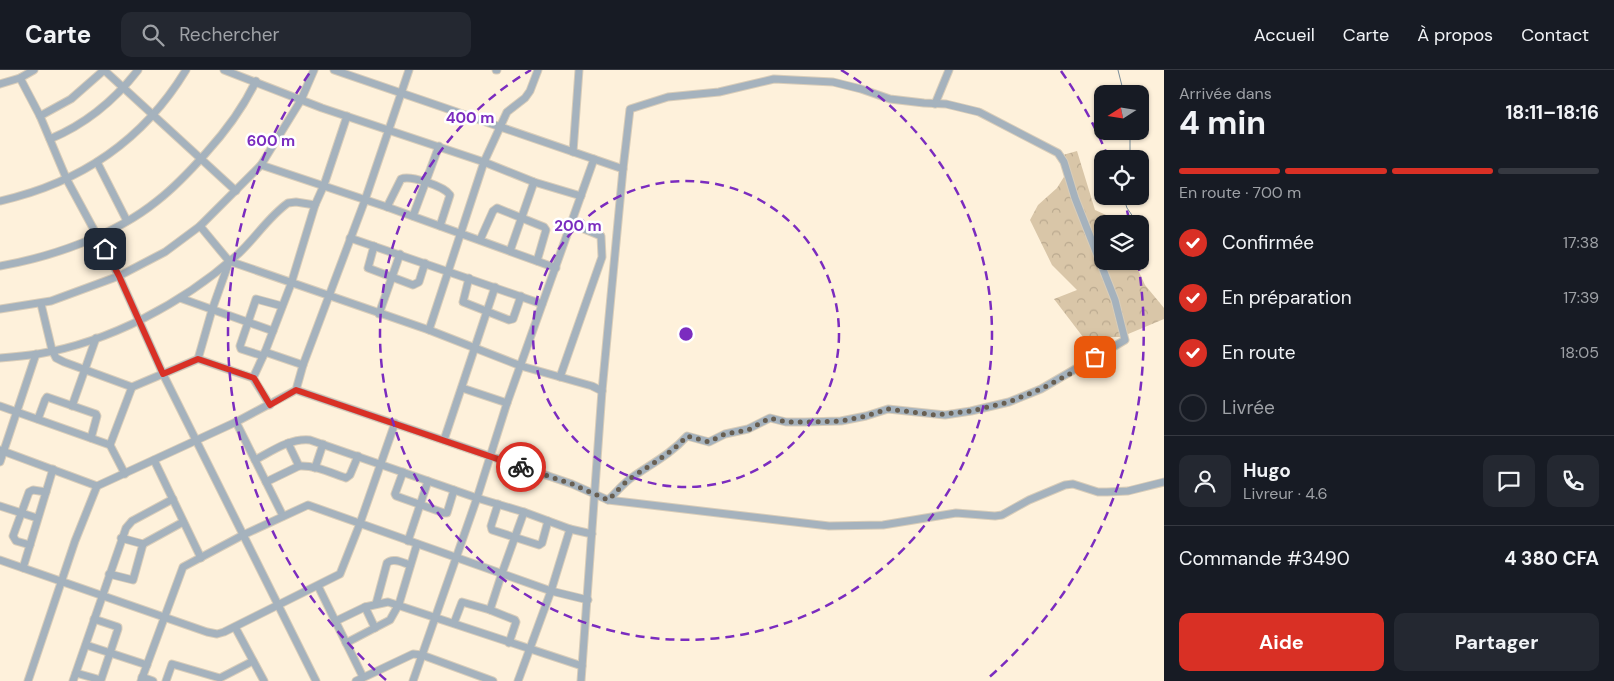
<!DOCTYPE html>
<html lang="fr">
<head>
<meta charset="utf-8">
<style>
	body { margin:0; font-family:"DM Sans",sans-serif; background:#242831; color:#f1f3f6; height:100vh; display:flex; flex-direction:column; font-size:19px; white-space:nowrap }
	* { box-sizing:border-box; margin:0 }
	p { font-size:16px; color:#9ea1a6 }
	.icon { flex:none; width:28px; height:28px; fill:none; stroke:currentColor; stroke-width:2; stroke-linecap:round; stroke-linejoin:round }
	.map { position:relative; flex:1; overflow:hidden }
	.side { display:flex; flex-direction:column; background:#171b24; width:450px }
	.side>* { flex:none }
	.needle { width:32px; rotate:258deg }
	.buttons { position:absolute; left:1094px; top:15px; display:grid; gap:10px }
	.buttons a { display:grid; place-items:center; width:55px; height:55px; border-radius:10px; background:#171b24; box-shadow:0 1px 4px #0004; font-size:25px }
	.pin { position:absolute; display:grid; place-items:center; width:42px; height:42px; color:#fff; margin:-21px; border-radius:10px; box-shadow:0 2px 8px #0006 }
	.courier { position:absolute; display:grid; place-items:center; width:50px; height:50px; margin:-25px; border:4px solid #d93025; border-radius:50%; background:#fff; color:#222; box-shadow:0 1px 6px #0007 }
	.headline em { font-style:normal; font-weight:700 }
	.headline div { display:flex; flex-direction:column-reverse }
	.headline { display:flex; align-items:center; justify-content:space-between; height:85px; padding:0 15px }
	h1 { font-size:32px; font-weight:700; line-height:38px }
	.bar { display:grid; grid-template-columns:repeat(4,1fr); gap:8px 5px; align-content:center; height:60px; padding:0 15px }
	.bar i { height:6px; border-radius:4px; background:#363941 }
	.bar .current { background:#d93025 }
	.bar p { grid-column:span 4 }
	.line { display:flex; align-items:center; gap:12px; padding:0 15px; border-top:1px solid #363941 }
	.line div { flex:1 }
	.round { display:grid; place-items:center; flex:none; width:52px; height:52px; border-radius:10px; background:#242831 }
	ol { padding:0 15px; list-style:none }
	li { display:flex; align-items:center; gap:15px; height:55px }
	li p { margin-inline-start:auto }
	li .icon { padding:5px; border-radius:50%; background:#d93025; color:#fff; stroke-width:4 }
	li:last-child { color:#9ea1a6 }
	li i { width:28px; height:28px; border:2px solid #363941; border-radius:50% }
	.primary-button { display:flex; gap:10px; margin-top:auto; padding:10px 15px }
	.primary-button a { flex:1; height:58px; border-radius:10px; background:#d93025; color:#fff; font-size:20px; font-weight:700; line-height:58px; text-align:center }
	.primary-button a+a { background:#242831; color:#f1f3f6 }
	header { display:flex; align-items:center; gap:30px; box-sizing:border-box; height:70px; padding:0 25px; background:#171b24; border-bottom:1px solid #363941 }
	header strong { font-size:24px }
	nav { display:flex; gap:28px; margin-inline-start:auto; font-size:18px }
	.search { width:350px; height:45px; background:#242831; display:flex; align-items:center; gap:12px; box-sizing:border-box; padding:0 18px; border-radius:10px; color:#9ea1a6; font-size:19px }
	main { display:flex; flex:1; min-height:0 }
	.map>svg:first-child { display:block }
	.forest { fill:url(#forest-crowns) }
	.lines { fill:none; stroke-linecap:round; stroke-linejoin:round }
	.stream { stroke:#798d9a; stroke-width:1 }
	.minor-casing { stroke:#d9cdb9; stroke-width:9 }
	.minor { stroke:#a5b2bd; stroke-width:7 }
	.done { stroke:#685f52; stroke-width:5; stroke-dasharray:0 9 }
	.route { stroke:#d93025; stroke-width:6 }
	.ring { fill:none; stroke:#7b2cbf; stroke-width:2.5; stroke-dasharray:9 6 }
	.centre { fill:#7b2cbf; stroke:#fff; stroke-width:2.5 }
	.ring-label { font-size:15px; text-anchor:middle; font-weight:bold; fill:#7b2cbf; stroke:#fff; stroke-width:5; stroke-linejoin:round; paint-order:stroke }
</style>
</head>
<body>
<header>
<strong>Carte</strong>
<div class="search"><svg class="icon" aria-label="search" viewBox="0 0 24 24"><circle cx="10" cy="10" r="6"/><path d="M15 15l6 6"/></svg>Rechercher</div>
<nav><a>Accueil</a><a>Carte</a><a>À propos</a><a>Contact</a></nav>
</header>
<main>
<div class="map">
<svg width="1164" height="611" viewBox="0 0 1164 611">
	<defs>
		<pattern id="forest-crowns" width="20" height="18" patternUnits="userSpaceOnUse" patternTransform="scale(1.25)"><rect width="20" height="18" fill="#d9c6a8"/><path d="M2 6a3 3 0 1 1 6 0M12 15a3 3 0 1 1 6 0" fill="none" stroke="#baa98f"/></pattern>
	</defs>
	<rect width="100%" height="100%" fill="#fef1db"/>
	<path class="forest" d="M 1077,81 L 1095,140 L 1115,149 L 1117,154 L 1102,154 L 1102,191 L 1134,191 L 1145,215 L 1164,238 L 1164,249 L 1121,267 L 1083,267 L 1054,229 L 1077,220 L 1052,195 L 1030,150 L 1038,135 L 1057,118 L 1067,102 L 1063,85 Z"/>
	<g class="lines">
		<g class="stream">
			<path d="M 1118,0 L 1124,24"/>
			<path d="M 1130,89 L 1130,61"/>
			<path d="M 1123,126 L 1127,138 L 1138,154"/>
			<path d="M 1140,157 L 1145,182"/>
		</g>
		<g class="minor-casing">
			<g id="minor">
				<path d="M 104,0 L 236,121"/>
				<path d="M 224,0 L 322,38 L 484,92 L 534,112 L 581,126"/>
				<path d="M 334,0 L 623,99"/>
				<path d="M 496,0 L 497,0"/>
				<path d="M 20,8 L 40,46 L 67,110 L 119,206 L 163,304 L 316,611"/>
				<path d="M 0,14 L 20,8 L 34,0"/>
				<path d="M 935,34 L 949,0"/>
				<path d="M 40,46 L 71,29 L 104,0"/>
				<path d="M 50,69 C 86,54 114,31 138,0"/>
				<path d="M 573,82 L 579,0"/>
				<path d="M 97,92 L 127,151"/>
				<path d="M 261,95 L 387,137 L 556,198"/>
				<path d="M 0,131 C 80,113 143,71 186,0"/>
				<path d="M 387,137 L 401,109 C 410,105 444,116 450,125 L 440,156"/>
				<path d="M 413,146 L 439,76"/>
				<path d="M 200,156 L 229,191 L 429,260 L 521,296 L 592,316 L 602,321"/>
				<path d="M 350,168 L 542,234"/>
				<path d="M 480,170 L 493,141 L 497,138 L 544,157 L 546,160 L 537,191"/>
				<path d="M 374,176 L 368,198 L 413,215 L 419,212 L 425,193"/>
				<path d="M 510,181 L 534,112"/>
				<path d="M 0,196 C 52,187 115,165 157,131 C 175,117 191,100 206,83 C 226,61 243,38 256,11"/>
				<path d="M 469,208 L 463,232 L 509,250 L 513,249 L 521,226"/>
				<path d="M 180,228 L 273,261"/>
				<path d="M 41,234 L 52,280 L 56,288 L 64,292 L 132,317 L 198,289 L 253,308 L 270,335"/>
				<path d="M 0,239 L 51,231 L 119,206 L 165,182 L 200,156 L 261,95 L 301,30 L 314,0"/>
				<path d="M 379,244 L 400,184"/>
				<path d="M 429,260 L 484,92 L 507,42 L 525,28 L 530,21 L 538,0"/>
				<path d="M 265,282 L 303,295"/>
				<path d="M 263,286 L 241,279 L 240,276 L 256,229 L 282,236"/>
				<path d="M 0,288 C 13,287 25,286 38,284 C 110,272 183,233 237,185 C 255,169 268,147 288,133 L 296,132 L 315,135"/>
				<path d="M 198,289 L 212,240 L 229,192"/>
				<path d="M 560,307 L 602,187 L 601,166 L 572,154"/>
				<path d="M 253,308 L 265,282 L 291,214 L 315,135 L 324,115 L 347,46"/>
				<path d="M 462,318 L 507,333"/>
				<path d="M 296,320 L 572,414 L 608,430 L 829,456 L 883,455 L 956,443 L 995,446 L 1002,445 L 1029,430 L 1065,415 L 1073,414 L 1098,422 L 1107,422 L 1128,421 L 1164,412"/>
				<path d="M 0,336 L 110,375 L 125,404"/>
				<path d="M 72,336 L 96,268"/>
				<path d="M 38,349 L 45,330 L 47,327 L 96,344 L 97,346 L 91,368"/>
				<path d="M 236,352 L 283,446"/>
				<path d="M 444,370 L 495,217"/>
				<path d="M 288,373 L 299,396"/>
				<path d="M 110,375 L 132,317"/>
				<path d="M 0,380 L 97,416 L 236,352 L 296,320 L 303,295 L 365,130 L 409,0"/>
				<path d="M 154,390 L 201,488"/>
				<path d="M 255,390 C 272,381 290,368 310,370 L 477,428 L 524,442 L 570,459 L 592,464"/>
				<path d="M 0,392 L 36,284"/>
				<path d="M 315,398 L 323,374"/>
				<path d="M 403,402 L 395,424 L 396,426 L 444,443 L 447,443 L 454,420"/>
				<path d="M 266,412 L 299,396 C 315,395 331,403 346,408 L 350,405 L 358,386"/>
				<path d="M 498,434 L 491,456 L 492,460 L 539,475 L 542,473 L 548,451"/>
				<path d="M 0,436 L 37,448"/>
				<path d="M 121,468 L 143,474 L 183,452"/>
				<path d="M 408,471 L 428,411"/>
				<path d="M 30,475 L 16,471 L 13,466 L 29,422 L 33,420 L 46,422"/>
				<path d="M 0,490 L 207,562 L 217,564 L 224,562 L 340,504 L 359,456 L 395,353"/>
				<path d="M 23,498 L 53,399"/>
				<path d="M 109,504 L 133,510 L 143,474"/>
				<path d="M 318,516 L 363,607"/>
				<path d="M 376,534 L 387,493 C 393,487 403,493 410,495"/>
				<path d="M 365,537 L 375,558"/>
				<path d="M 490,540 L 502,503 L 524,442"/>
				<path d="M 336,551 L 365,537 L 388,532 L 582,596"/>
				<path d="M 454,553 L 462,532 L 490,540 L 515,550 L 516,552 L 509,573"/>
				<path d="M 235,557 L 264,611"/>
				<path d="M 346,573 L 390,550 L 399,534 L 417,474"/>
				<path d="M 86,575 L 147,595"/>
				<path d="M 76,603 L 101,610 L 118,559 L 118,557 L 94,549"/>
				<path d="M 142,607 L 153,611"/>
				<path d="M 28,611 L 75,471 L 97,416"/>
				<path d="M 73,611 L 126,458 L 132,451 L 173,429"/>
				<path d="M 141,611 L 183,497 L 243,465 L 308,435 L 551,521 L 588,530"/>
				<path d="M 166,611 L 172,594 L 220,608 L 253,591"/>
				<path d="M 356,611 L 413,584 L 422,585 L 493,611"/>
				<path d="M 413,611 L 477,428 L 507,333 L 594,89"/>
				<path d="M 518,611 L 551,521 L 570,459"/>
				<path d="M 581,611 L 602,321 L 623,99 L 630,39 L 668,27 L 719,22 L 774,9 L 833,12 L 861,19 L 890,29 L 924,33 L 946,34 L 979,42 L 1058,83 L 1064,92 L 1075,128 L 1115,230 L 1125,270 L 1041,319 L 1009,332 L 971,341 L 945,345 L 888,339 L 866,346 L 841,351 L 805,352 L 786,352 L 770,348 L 748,359 L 725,364 L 709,372 L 687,366 C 672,383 653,393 634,406 C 624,412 617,422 608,430"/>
			</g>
		</g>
		<use href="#minor" class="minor"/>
	</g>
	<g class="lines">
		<path class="done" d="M 521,397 L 572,414 L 608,430 C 617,422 624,412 634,406 C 653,393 672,383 687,366 L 709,372 L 725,364 L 748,360 L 770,348 L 786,352 L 805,352 L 841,351 L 866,346 L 888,339 L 936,345 L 971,341 L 1009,332 L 1041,319 L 1079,299 L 1095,287"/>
		<path class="route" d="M 105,179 L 119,206 L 163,304 L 198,289 L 254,308 L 270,335 L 296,320 L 521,397"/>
	</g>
	<g class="ring">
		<circle cx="686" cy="264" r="153"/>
		<path d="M841 0A306 306 0 1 1 531 0"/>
		<path d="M386 610A458 458 0 0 1 311 1M1061 1A458 458 0 0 1 1109 89M1123 126A458 458 0 0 1 1130 153M1138 192A458 458 0 0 1 986 610"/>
	</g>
	<circle cx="686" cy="264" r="8" class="centre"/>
	<g class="ring-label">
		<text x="470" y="53">400 m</text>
		<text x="271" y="76">600 m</text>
		<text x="578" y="161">200 m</text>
	</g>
</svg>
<div class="buttons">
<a><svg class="needle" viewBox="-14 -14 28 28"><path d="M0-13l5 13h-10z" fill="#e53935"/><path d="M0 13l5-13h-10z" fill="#9ea1a6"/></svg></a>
<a><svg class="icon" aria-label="locate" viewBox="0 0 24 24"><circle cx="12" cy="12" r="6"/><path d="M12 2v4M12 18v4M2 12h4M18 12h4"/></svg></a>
<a><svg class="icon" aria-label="layers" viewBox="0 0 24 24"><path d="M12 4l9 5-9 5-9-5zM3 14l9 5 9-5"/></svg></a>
</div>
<div class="pin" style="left:1095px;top:287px;background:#ea580c"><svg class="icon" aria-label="bag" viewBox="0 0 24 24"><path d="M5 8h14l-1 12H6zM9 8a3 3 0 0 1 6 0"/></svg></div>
<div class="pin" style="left:105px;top:179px;background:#1f2937"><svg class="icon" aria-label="home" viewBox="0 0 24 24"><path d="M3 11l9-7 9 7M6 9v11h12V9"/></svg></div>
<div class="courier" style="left:521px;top:397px"><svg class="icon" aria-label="bike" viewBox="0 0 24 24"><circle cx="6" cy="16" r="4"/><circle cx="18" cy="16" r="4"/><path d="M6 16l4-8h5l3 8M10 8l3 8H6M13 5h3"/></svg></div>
</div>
<section class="side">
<div class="headline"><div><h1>4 min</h1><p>Arrivée dans</p></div><em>18:11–18:16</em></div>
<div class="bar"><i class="current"></i><i class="current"></i><i class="current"></i><i></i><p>En route · 700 m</p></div>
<ol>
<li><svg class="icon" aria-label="check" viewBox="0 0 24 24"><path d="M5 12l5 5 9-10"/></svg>Confirmée<p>17:38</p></li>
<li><svg class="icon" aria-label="check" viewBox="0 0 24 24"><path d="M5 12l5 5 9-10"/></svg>En préparation<p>17:39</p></li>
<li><svg class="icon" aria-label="check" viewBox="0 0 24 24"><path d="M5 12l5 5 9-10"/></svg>En route<p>18:05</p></li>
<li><i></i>Livrée</li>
</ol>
<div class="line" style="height:90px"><a class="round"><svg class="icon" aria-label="person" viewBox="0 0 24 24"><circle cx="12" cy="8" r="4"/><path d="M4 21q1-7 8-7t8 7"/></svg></a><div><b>Hugo</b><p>Livreur · 4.6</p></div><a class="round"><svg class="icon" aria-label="chat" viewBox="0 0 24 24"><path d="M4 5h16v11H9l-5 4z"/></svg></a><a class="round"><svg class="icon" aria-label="phone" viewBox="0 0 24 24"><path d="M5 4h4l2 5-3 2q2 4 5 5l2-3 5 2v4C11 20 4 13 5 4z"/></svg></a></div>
<div class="line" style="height:65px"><div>Commande #3490</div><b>4 380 CFA</b></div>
<div class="primary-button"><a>Aide</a><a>Partager</a></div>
</section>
</main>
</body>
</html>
